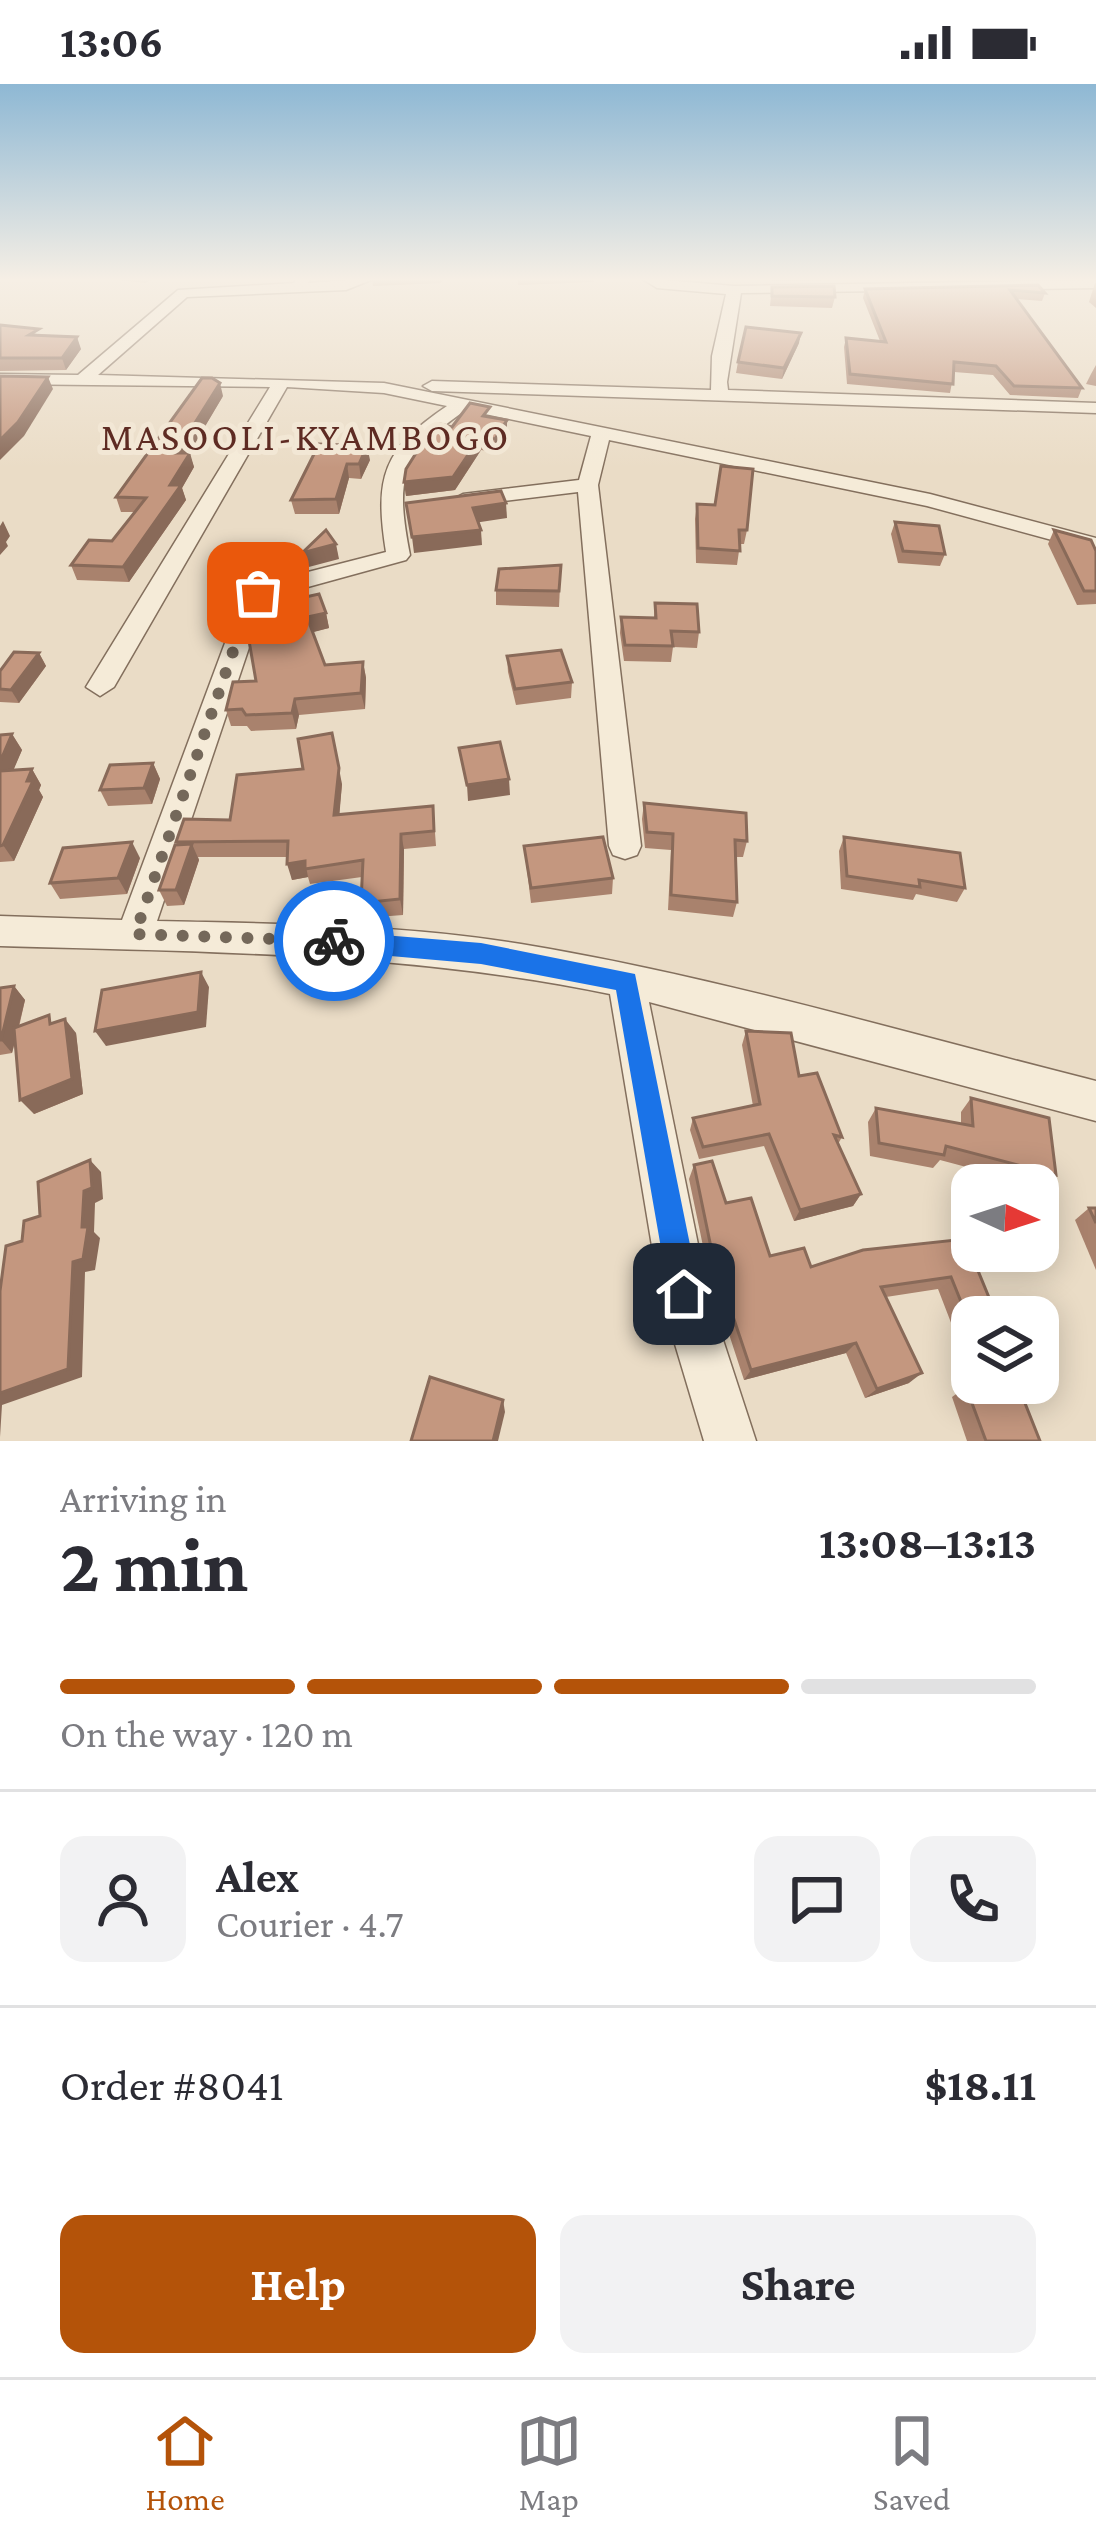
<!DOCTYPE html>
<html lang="en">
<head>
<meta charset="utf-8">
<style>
	body { margin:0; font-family:"Crimson Pro",serif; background:#f2f2f3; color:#2b2b33; height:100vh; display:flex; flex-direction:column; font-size:45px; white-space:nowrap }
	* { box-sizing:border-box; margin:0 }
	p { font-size:39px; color:#7c7c81 }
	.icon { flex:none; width:66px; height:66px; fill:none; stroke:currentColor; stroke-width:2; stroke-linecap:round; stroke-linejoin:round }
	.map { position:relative; height:1357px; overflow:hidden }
	.details { display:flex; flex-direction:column; background:#fff; flex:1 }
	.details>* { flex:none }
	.needle { width:78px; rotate:93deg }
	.buttons { position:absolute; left:951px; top:1080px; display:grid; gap:24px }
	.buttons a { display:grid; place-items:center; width:108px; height:108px; border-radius:24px; background:#fff; box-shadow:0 6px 30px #0003; font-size:60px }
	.pin { position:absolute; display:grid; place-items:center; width:102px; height:102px; color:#fff; margin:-51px; border-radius:24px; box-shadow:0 6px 18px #0006 }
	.courier { position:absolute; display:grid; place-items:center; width:120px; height:120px; margin:-60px; border:9px solid #1a73e8; border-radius:50%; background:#fff; color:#222; box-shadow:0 3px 15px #0007 }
	.headline em { font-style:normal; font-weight:700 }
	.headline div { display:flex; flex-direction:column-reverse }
	.headline { display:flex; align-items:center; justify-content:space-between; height:204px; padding:0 60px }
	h1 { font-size:78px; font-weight:700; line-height:90px }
	.bar { display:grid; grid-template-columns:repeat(4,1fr); gap:18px 12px; align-content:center; height:144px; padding:0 60px }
	.bar i { height:15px; border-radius:9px; background:#e1e1e2 }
	.bar .on { background:#b45309 }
	.bar p { grid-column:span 4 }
	.line { display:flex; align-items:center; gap:30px; padding:0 60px; border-top:3px solid #e1e1e2 }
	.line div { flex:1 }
	.round { display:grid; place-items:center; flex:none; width:126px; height:126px; border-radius:24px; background:#f2f2f3 }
	.button { display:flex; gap:24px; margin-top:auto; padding:24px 60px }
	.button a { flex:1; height:138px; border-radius:24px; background:#b45309; color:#fff; font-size:48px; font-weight:700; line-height:138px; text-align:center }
	.button a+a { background:#f2f2f3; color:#2b2b33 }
	.status { display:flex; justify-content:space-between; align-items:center; height:84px; padding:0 60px; background:#fff; direction:ltr }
	.status svg { height:33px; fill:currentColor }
	.menu { display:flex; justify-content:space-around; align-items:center; height:168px; border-top:3px solid #e1e1e2; background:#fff; font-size:33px; color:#7c7c81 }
	.menu a { display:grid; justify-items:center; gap:6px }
	.menu .on { color:#b45309 }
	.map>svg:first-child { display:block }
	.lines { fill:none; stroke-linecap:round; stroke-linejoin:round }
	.minor-casing { stroke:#836f5d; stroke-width:3 }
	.minor { fill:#f5ebd8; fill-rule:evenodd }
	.wall { fill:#a9826d }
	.shaded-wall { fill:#896a59 }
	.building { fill:#c4977f; stroke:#896a59; stroke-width:3 }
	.route { fill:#1a73e8 }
	.done { stroke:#74685a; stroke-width:12; stroke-dasharray:0 21.6 }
	.labels { text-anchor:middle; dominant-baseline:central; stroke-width:10; stroke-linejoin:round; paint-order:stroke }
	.far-quarter-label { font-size:39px; letter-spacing:3px; fill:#5e2b23; stroke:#f2e7d5 }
</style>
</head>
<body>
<div class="status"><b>13:06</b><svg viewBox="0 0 49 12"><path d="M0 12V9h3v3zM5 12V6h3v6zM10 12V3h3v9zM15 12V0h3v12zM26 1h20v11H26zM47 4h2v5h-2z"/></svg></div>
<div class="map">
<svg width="1096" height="1357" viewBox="0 0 1096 1357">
	<rect width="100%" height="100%" fill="#eadcc6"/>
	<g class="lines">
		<g class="minor-casing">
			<g id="minor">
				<path d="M 297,194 L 311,194 L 308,199 L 376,194 L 346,206 L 187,213 L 98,291 L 384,299 L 930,410 L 1096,454 L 1096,468 L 927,422 L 609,356 L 598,401 L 641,762 L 637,771 L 625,775 L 613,771 L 609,762 L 578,408 L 463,422 L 452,416 L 463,410 L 579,396 L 591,352 L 466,326 C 400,371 395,394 410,471 L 406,476 L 286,509 L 264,519 L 157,837 C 278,840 401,840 521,860 C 715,892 905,949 1096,997 L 1096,1037 L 649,918 L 708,1210 L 756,1357 L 704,1357 L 660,1210 L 610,910 C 408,868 205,868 0,862 L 0,832 L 122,836 L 241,516 L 269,498 L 386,468 C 374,393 383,365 447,322 L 384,309 L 287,303 L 114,603 L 100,612 L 86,603 L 270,303 L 0,300 L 0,290 L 78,291 L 178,206 L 294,199 Z"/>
				<path d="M 641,194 L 734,202 L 1096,196 L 1096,204 L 741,209 L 727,298 L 728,306 L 1096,319 L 1096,329 L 432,307 L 423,302 L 432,297 L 711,306 L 712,272 L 726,210 L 657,204 Z"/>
			</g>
		</g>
		<use href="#minor" class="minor"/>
	</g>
	<g class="wall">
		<path d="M 102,194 L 155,194 L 145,199 Z"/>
		<path d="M 372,194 L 444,194 L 441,199 L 373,202 Z"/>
		<path d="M 518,194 L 594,194 L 594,198 L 518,201 Z"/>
		<path d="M 773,194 L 832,194 L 832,196 L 772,197 Z"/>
		<path d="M 1095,199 L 1096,199 L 1096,224 L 1089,218 Z"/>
		<path d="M 1038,201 L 1045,209 L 1042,217 L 1017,215 L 1082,304 L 1078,314 L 1010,311 L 993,291 L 954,288 L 950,309 L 847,300 L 844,263 L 846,254 L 880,257 L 863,214 L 865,205 Z"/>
		<path d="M 772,203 L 835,213 L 832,224 L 770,222 Z"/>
		<path d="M 0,241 L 41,251 L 81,265 L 66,286 L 0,287 Z"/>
		<path d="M 799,259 L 782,295 L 736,289 L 738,278 Z"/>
		<path d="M 1096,281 L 1096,302 L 1086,300 L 1091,290 Z"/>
		<path d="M 223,312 L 189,369 L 194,383 L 182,404 L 186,416 L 129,498 L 77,496 L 71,481 L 112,457 L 135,428 L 121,428 L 116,413 Z"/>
		<path d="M 490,333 L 507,336 L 507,348 L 495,368 L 481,366 L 455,406 L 406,412 L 404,398 L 452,343 Z"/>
		<path d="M 319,360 L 370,376 L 361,395 L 349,394 L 339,430 L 295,430 L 291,416 Z"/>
		<path d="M 697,420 L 747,446 L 744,460 L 740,460 L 737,481 L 696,479 L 695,435 Z"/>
		<path d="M 895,438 L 945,470 L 940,482 L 898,479 L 891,450 Z"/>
		<path d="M 1054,446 L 1096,467 L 1096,520 L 1077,521 L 1048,460 Z"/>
		<path d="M 561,481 L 559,523 L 496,521 L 496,506 Z"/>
		<path d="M 655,519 L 699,548 L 697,564 L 673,563 L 671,578 L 624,577 L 620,549 L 621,533 L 654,534 Z"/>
		<path d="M 326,529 L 329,544 L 312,548 L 325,581 L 363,578 L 366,594 L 365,625 L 299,631 L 296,645 L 251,647 L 247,642 L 231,642 L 226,626 Z"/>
		<path d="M 39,569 L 46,582 L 19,619 L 0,618 L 0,587 Z"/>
		<path d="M 507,572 L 572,598 L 571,614 L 516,621 L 508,588 Z"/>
		<path d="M 12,650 L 22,666 L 13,686 L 32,685 L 41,701 L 39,706 L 43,713 L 14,777 L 0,778 L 0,651 Z"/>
		<path d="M 153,679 L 160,695 L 152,720 L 108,722 L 100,706 Z"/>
		<path d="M 342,700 L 339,731 L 433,722 L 436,762 L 404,765 L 403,831 L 364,834 L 361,819 L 362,793 L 310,800 L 308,793 L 292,796 L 288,773 L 198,773 L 199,776 L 184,821 L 167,822 L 159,806 L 177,761 L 176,758 Z"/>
		<path d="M 644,719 L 747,757 L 743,773 L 736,773 L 737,818 L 733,833 L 668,826 L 671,766 L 645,764 L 642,735 Z"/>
		<path d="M 844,753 L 965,804 L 957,818 L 916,810 L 913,816 L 841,805 L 839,767 Z"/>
		<path d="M 524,762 L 613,794 L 612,810 L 531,819 Z"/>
		<path d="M 140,774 L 127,810 L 60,815 L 50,799 Z"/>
		<path d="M 14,902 L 25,916 L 19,943 L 55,938 L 76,949 L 83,1010 L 34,1030 L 15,958 L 12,969 L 0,971 L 0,904 Z"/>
		<path d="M 746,947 L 799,992 L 842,1053 L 838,1060 L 861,1110 L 853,1122 L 794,1137 L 764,1062 L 699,1075 L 690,1046 L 693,1034 L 753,1022 L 742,961 Z"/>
		<path d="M 971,1014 L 1056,1091 L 1042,1103 L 940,1076 L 933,1084 L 870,1072 L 868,1038 L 876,1024 L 961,1040 L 961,1028 Z"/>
		<path d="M 694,1081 L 770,1172 L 811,1183 L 965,1155 L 972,1233 L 972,1293 L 938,1205 L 886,1213 L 909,1299 L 865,1314 L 846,1269 L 744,1296 L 708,1186 L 689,1095 Z"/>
		<path d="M 1089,1124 L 1096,1124 L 1096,1186 L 1075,1136 Z"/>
		<path d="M 974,1299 L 1017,1299 L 1040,1357 L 967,1357 L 952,1313 L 966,1303 L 975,1302 Z"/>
	</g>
	<g class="shaded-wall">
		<path d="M 801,249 L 799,259 L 782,295 L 784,284 Z"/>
		<path d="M 77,253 L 81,265 L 66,286 L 62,274 Z"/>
		<path d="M 48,293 L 53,305 L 24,352 L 0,376 L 0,356 Z"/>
		<path d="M 220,299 L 223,312 L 181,383 L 176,369 Z"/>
		<path d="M 507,336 L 507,348 L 495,368 L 495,355 Z"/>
		<path d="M 480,353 L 481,366 L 455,406 L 406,412 L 404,398 Z"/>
		<path d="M 367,362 L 370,376 L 361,395 L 359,380 Z"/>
		<path d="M 190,369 L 194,383 L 182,404 L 186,416 L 129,498 L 123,483 Z"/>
		<path d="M 347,380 L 349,394 L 339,430 L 336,415 Z"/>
		<path d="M 506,419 L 507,434 L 474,439 L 473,424 Z"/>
		<path d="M 3,437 L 10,452 L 6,458 L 8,462 L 0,471 L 0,442 Z"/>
		<path d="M 481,446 L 482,461 L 414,469 L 412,453 Z"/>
		<path d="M 336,460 L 339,475 L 305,484 L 302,469 Z"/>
		<path d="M 326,529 L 329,544 L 310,549 L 307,533 Z"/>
		<path d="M 39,569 L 46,582 L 19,619 L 11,606 Z"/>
		<path d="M 363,578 L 366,594 L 365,625 L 361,609 Z"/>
		<path d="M 295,615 L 299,631 L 296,645 L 292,629 Z"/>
		<path d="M 332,649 L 342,700 L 338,747 L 334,731 Z"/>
		<path d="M 12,650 L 22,666 L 8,699 L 0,687 L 0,678 Z"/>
		<path d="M 153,679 L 160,695 L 152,720 L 144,704 Z"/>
		<path d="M 32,685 L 41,701 L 39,706 L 43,713 L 14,777 L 3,761 Z"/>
		<path d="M 509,695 L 510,711 L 468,717 L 467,701 Z"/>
		<path d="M 401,750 L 404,765 L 403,831 L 400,815 Z"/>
		<path d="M 132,758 L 140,774 L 127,810 L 118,794 Z"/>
		<path d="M 192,760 L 199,776 L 184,821 L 176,806 Z"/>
		<path d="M 305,777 L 308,793 L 292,796 L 287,780 Z"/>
		<path d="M 201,888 L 209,903 L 206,943 L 106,962 L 95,947 Z"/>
		<path d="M 14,902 L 25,916 L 12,969 L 1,956 Z"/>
		<path d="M 65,935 L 76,949 L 83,1010 L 34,1030 L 20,1016 Z"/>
		<path d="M 90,1076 L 101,1088 L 103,1115 L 95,1119 L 94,1148 L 100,1154 L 95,1186 L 85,1188 L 82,1293 L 2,1321 L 0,1353 L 0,1309 L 73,1178 L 82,1143 L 84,1107 Z"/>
		<path d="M 861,1110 L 853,1122 L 794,1137 L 800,1126 Z"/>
		<path d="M 856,1259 L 846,1269 L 744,1296 L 751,1286 Z"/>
		<path d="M 922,1289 L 909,1299 L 865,1314 L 877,1305 Z"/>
		<path d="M 503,1316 L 505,1328 L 498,1357 L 493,1357 Z"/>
	</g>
	<g class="building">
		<path d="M 1038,201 L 1045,209 L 1010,206 L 1082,304 L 1014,302 L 996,282 L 954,278 L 953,300 L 850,290 L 846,254 L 886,258 L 865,205 Z"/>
		<path d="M 834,202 L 835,213 L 772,212 L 772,203 Z"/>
		<path d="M 0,241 L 39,245 L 29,251 L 77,253 L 62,274 L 0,274 Z"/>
		<path d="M 746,243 L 801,249 L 784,284 L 738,278 Z"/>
		<path d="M 0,292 L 48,293 L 18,338 L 0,356 Z"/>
		<path d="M 202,294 L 212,294 L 220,299 L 176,369 L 190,369 L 170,401 L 181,401 L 123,483 L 71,481 L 89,456 L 112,457 L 146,414 L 116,413 Z"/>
		<path d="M 470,319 L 490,323 L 483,332 L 507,336 L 495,355 L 480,353 L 453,393 L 404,398 L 406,385 L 425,355 L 440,340 L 452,343 Z"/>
		<path d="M 319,360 L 367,362 L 359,380 L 347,380 L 336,415 L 291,416 Z"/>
		<path d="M 721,382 L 753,385 L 747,446 L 739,446 L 740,467 L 698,464 L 697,420 L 715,421 Z"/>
		<path d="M 501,407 L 506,419 L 473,424 L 481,446 L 412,453 L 406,419 Z"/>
		<path d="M 895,438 L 939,442 L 945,470 L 903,467 Z"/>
		<path d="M 326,446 L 336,460 L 302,469 Z"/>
		<path d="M 1054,446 L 1091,456 L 1096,467 L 1096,507 L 1084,507 Z"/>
		<path d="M 561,481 L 559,507 L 496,506 L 499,485 Z"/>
		<path d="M 319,510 L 326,529 L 307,533 L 325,581 L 363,578 L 361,609 L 295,615 L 292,629 L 246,631 L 242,625 L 226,626 L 233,598 L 256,597 L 248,551 L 253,537 L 291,530 L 287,517 Z"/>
		<path d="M 655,519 L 697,520 L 699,548 L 671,547 L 673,562 L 625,561 L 621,533 L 656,534 Z"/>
		<path d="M 561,566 L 572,598 L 515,605 L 507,572 Z"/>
		<path d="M 14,568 L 39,569 L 11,606 L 0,605 L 0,587 Z"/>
		<path d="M 332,649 L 339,684 L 334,731 L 433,722 L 434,747 L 401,750 L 400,815 L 361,819 L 363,776 L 305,785 L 305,777 L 287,780 L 288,757 L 176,758 L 184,735 L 230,736 L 237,691 L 303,685 L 298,655 Z"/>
		<path d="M 12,650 L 0,678 L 0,651 Z"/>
		<path d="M 500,658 L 509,695 L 467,701 L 459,664 Z"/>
		<path d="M 153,679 L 144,704 L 100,706 L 110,681 Z"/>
		<path d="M 32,685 L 27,697 L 33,697 L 3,761 L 0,762 L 0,687 Z"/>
		<path d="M 644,719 L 746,729 L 747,757 L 735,756 L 737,818 L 671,811 L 673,750 L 647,748 Z"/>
		<path d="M 603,753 L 613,794 L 531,804 L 524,762 Z"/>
		<path d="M 844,753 L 960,769 L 965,804 L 919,796 L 920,803 L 847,792 Z"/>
		<path d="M 132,758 L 118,794 L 50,799 L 63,764 Z"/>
		<path d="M 192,760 L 176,806 L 159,806 L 175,761 Z"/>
		<path d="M 201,888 L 198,928 L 95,947 L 102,906 Z"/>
		<path d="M 14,902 L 1,956 L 0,956 L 0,904 Z"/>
		<path d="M 49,931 L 50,940 L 65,935 L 72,995 L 20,1016 L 14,944 Z"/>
		<path d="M 746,947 L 791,949 L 799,992 L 817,989 L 842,1053 L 834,1051 L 861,1110 L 800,1126 L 769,1050 L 703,1063 L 693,1034 L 760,1020 Z"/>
		<path d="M 971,1014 L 1049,1034 L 1056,1091 L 946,1062 L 944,1071 L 879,1059 L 876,1024 L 973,1042 Z"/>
		<path d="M 90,1076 L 92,1104 L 84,1107 L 82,1143 L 88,1143 L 83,1175 L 73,1178 L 68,1285 L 0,1309 L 0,1207 L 6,1162 L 22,1157 L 24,1137 L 40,1132 L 38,1098 Z"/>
		<path d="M 712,1077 L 726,1119 L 751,1114 L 770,1172 L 804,1164 L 811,1183 L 863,1166 L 965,1155 L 997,1233 L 972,1233 L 972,1245 L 951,1193 L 881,1203 L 922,1289 L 877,1305 L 856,1259 L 751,1286 L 713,1173 L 694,1081 Z"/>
		<path d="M 1089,1124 L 1096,1124 L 1096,1139 Z"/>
		<path d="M 430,1293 L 503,1316 L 493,1357 L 411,1357 Z"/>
		<path d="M 993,1299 L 1017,1299 L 1040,1357 L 986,1357 L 966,1303 Z"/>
	</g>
	<linearGradient id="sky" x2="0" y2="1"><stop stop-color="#8eb8d4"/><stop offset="0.51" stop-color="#f6efe5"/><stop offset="1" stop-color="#f6efe5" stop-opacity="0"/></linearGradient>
	<rect width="1096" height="384" fill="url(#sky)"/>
	<path class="route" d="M 334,847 L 481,859 L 635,890 L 700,1210 L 695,1221 L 684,1225 L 673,1221 L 669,1210 L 616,906 L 481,880 L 334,867 L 322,857 Z"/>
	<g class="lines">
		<path class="done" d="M 258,509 L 236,559 L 135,850 L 334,857"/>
	</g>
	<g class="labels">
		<g class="far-quarter-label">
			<text x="306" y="352">MASOOLI-KYAMBOGO</text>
		</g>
	</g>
</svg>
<div class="buttons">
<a><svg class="needle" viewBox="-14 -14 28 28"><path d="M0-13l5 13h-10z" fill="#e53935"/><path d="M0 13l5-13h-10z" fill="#7c7c81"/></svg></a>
<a><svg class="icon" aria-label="layers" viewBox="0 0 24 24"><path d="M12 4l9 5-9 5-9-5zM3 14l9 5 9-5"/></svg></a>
</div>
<div class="pin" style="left:258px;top:509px;background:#ea580c"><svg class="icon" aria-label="bag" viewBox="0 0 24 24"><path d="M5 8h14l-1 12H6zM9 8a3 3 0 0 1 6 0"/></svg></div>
<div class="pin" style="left:684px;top:1210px;background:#1f2937"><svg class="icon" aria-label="home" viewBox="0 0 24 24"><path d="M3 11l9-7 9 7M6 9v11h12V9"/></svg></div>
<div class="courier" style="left:334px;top:857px"><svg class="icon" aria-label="bike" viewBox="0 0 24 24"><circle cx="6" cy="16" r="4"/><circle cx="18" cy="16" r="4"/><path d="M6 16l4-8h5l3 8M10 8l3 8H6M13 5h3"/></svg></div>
</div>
<section class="details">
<div class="headline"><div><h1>2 min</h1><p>Arriving in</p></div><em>13:08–13:13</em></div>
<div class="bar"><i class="on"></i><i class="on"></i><i class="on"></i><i></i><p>On the way · 120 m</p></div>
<div class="line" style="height:216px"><a class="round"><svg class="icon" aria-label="person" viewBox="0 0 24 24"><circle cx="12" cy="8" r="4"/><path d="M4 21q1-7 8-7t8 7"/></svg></a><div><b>Alex</b><p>Courier · 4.7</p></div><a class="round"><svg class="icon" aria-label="chat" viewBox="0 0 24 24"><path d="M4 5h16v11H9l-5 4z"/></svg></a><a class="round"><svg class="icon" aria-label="phone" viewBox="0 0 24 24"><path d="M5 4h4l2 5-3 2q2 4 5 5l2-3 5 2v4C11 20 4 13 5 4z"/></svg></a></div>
<div class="line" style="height:156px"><div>Order #8041</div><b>$18.11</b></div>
<div class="button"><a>Help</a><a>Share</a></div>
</section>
<nav class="menu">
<a class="on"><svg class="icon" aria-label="home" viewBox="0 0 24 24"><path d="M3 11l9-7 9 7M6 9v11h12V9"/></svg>Home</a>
<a><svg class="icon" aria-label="map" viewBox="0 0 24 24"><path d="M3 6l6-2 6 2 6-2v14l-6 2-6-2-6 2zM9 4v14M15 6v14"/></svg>Map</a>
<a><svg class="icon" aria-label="saved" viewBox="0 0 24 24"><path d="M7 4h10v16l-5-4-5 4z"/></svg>Saved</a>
</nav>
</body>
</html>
